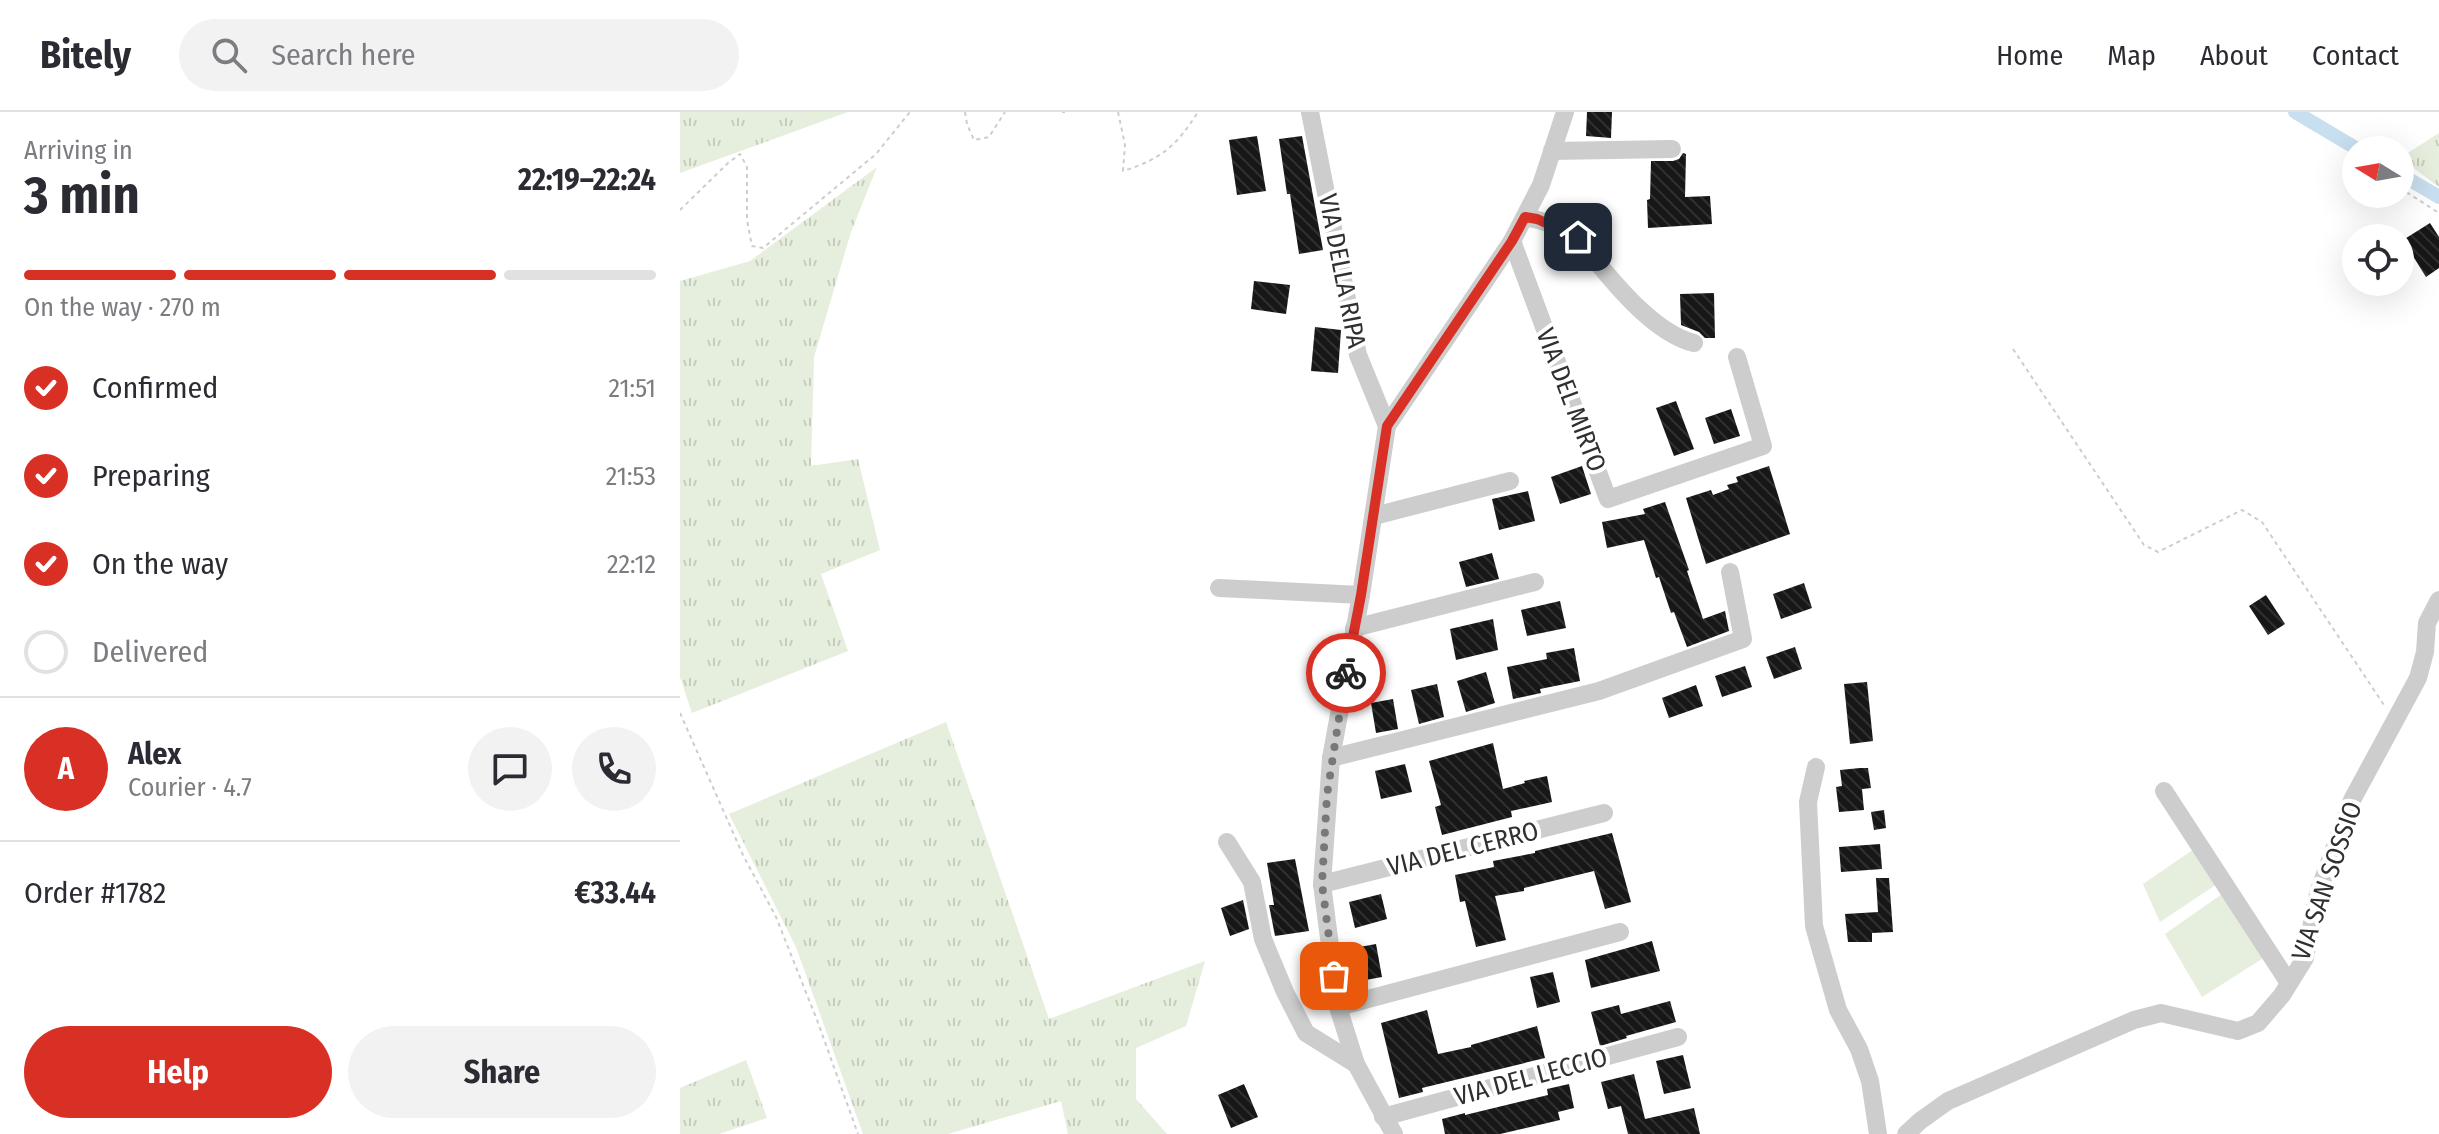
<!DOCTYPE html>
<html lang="en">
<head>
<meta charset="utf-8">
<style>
	body { margin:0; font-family:"Fira Sans Condensed",sans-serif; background:#f2f2f3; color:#2b2b33; height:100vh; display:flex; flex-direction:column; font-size:30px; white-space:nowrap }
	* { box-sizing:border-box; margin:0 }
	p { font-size:26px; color:#7c7c81 }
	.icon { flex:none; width:44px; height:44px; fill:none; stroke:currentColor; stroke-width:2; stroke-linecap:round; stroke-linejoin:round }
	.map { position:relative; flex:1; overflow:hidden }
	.sheet { display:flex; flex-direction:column; background:#fff; width:680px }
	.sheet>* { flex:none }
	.needle { width:52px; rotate:281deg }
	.controls { position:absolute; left:1662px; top:24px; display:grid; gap:16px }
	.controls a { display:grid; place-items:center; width:72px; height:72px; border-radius:50%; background:#fff; box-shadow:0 8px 32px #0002; font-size:40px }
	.pin { position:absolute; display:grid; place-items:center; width:68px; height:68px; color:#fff; margin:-34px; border-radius:16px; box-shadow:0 4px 12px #0006 }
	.courier { position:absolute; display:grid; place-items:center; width:80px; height:80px; margin:-40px; border:6px solid #d93025; border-radius:50%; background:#fff; color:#222; box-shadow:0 2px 10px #0007 }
	.head em { font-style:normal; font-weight:700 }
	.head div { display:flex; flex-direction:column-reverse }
	.head { display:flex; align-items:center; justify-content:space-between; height:136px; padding:0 24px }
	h1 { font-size:52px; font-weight:700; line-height:60px }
	.bar { display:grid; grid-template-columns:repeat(4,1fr); gap:12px 8px; align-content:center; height:96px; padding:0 24px }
	.bar i { height:10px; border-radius:6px; background:#e1e1e2 }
	.bar .selected { background:#d93025 }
	.bar p { grid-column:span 4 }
	.line { display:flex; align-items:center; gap:20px; padding:0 24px; border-top:2px solid #e1e1e2 }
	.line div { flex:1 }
	.round { display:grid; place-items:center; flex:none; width:84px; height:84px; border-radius:42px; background:#f2f2f3 }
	ol { padding:0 24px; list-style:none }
	li { display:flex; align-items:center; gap:24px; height:88px }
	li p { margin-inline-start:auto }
	li .icon { padding:8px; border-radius:50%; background:#d93025; color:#fff; stroke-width:4 }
	li:last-child { color:#7c7c81 }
	li i { width:44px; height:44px; border:4px solid #e1e1e2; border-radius:50% }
	.cta { display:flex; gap:16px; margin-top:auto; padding:16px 24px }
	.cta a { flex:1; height:92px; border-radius:48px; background:#d93025; color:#fff; font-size:32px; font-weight:700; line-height:92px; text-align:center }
	.cta a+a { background:#f2f2f3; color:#2b2b33 }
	header { display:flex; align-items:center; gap:48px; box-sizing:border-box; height:112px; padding:0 40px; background:#fff; border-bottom:2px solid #e1e1e2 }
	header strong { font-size:38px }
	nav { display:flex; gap:44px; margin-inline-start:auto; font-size:28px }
	.search { width:560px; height:72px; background:#f2f2f3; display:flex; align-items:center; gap:20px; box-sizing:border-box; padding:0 28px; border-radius:44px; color:#7c7c81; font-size:30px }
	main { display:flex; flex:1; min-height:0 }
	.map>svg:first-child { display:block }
	.grass { fill:url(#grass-tufts) }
	.garden { fill:#e6eedd }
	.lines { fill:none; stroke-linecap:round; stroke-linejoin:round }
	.canal { stroke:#c8dfef; stroke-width:14 }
	.building { fill:url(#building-back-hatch) }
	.path { stroke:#cdcdcd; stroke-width:2; stroke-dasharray:4 4; stroke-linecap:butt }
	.minor { stroke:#cdcdcd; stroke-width:18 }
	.done { stroke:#787878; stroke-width:8; stroke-dasharray:0 14.4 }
	.route { stroke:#d93025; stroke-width:10 }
	.labels { text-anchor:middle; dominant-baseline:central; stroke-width:8; stroke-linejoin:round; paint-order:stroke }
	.street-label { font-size:26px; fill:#303030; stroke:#fff }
</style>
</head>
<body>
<header>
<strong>Bitely</strong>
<div class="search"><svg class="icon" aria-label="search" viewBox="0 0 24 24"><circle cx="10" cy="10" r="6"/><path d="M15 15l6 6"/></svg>Search here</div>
<nav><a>Home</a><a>Map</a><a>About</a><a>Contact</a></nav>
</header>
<main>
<section class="sheet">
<div class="head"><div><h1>3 min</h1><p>Arriving in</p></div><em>22:19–22:24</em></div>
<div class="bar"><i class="selected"></i><i class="selected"></i><i class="selected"></i><i></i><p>On the way · 270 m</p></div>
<ol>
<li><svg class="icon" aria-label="check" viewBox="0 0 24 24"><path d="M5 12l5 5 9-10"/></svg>Confirmed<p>21:51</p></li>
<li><svg class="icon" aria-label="check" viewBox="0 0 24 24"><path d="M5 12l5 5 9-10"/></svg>Preparing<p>21:53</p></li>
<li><svg class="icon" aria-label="check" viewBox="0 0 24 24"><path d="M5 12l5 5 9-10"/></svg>On the way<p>22:12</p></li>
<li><i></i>Delivered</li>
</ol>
<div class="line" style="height:144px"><b class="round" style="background:#d93025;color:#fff">A</b><div><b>Alex</b><p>Courier · 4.7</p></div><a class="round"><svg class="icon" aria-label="chat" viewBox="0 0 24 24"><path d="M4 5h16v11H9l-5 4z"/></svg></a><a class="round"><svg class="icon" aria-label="phone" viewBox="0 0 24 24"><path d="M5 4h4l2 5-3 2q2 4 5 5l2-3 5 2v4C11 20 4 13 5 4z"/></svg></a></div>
<div class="line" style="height:104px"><div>Order #1782</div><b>€33.44</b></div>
<div class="cta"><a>Help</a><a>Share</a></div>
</section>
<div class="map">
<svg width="1759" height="1022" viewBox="0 0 1759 1022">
	<defs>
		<pattern id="grass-tufts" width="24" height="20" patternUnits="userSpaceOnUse" patternTransform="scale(2)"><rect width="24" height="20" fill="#e6eedd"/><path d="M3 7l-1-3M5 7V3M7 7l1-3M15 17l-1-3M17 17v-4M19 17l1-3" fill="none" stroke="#c6ccbe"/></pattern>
		<pattern id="building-back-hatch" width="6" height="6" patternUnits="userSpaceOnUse" patternTransform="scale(2)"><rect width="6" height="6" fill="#171717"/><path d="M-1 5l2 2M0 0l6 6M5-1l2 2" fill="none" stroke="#303030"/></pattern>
	</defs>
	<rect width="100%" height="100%" fill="#fff"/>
	<g class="grass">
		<path d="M 0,0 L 168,0 L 0,61 Z"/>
		<path d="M 1759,21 L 1759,75 L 1720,46 Z"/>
		<path d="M 197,55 L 171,120 L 134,245 L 131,354 L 178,347 L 200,438 L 141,462 L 168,539 L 12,601 L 0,565 L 0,169 L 70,149 Z"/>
		<path d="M 266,610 L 369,907 L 525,849 L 506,914 L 456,936 L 456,987 L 487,1022 L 388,1022 L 381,989 L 268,1022 L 183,1022 L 116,835 L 49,702 Z"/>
		<path d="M 66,948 L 87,1006 L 39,1022 L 0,1022 L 0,976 Z"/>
	</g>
	<g class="garden">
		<path d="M 1514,737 L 1537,772 L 1480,810 L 1463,772 Z"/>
		<path d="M 1542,782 L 1585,845 L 1522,885 L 1485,822 Z"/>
	</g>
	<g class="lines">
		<g class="canal">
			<path d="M 1615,0 L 1679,38"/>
			<path d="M 1720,62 L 1759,85"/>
		</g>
	</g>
	<g class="building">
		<path d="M 907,0 L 932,0 L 931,26 L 906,24 Z"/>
		<path d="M 577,24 L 586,79 L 557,83 L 549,28 Z"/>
		<path d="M 622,24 L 643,138 L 619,142 L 610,82 L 607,82 L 599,27 Z"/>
		<path d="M 1003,41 L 1006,42 L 1005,85 L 1030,84 L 1032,112 L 968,116 L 967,88 L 970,87 L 971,49 L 993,49 L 999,47 Z"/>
		<path d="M 1750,111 L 1759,125 L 1759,156 L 1746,165 L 1723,128 Z"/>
		<path d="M 574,169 L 610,173 L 606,202 L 571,197 Z"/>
		<path d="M 1034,181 L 1035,226 L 1025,226 L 1019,220 L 1001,213 L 1000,182 Z"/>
		<path d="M 635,215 L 661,218 L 658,261 L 631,259 Z"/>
		<path d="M 996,289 L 1014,337 L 994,344 L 976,296 Z"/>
		<path d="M 1051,297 L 1060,324 L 1034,332 L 1025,306 Z"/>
		<path d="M 902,354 L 911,382 L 880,392 L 871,365 Z"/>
		<path d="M 1089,354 L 1110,422 L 1026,452 L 1006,386 L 1031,378 L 1033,383 L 1049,377 L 1047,373 L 1058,370 L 1056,365 Z"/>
		<path d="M 848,379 L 855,409 L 819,418 L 812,387 Z"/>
		<path d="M 985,390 L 1009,458 L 1007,459 L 1023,507 L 1045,499 L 1049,519 L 1007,535 L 994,500 L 991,501 L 979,465 L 976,466 L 964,428 L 927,436 L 922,410 L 965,402 L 963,397 Z"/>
		<path d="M 812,441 L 819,467 L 786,475 L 779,450 Z"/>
		<path d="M 1124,471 L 1132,496 L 1101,507 L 1093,482 Z"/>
		<path d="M 1586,483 L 1605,512 L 1588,523 L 1569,494 Z"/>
		<path d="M 880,489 L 886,516 L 847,524 L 841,498 Z"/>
		<path d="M 813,507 L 818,538 L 776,548 L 770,517 Z"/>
		<path d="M 1115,535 L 1122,557 L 1094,567 L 1086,545 Z"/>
		<path d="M 894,536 L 900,569 L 860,577 L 861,581 L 833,587 L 827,555 L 867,547 L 866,541 Z"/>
		<path d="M 1065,554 L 1072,575 L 1042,585 L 1035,564 Z"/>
		<path d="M 806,560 L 815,591 L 786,600 L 777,569 Z"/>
		<path d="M 1187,570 L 1193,629 L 1170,632 L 1164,572 Z"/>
		<path d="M 757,572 L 764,605 L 739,612 L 731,578 Z"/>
		<path d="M 1016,573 L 1023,594 L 989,606 L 982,586 Z"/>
		<path d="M 713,587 L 718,617 L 696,621 L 691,591 Z"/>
		<path d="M 813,631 L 823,677 L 845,671 L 844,669 L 867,664 L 872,690 L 831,699 L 832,705 L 762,723 L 755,695 L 761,693 L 749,649 Z"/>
		<path d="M 725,652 L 732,680 L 701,687 L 695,659 Z"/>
		<path d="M 1180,656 L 1188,656 L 1191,676 L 1182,677 L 1184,698 L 1159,700 L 1156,675 L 1162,674 L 1160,658 Z"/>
		<path d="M 1204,698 L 1206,716 L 1194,718 L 1191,700 Z"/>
		<path d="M 932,721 L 951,790 L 925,797 L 914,759 L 844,776 L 844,779 L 815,784 L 826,828 L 796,835 L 785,789 L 780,790 L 775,763 L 814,755 L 813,749 L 855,741 L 855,739 Z"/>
		<path d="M 1200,732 L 1202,757 L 1161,760 L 1159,735 Z"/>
		<path d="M 615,747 L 629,819 L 595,824 L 589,793 L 594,793 L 587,751 Z"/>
		<path d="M 1196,766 L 1209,766 L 1213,820 L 1192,821 L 1192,830 L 1168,830 L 1165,802 L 1198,800 Z"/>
		<path d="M 701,782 L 707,807 L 675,816 L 669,790 Z"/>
		<path d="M 563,788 L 569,817 L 550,824 L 541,796 Z"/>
		<path d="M 972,829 L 980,859 L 911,876 L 905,848 Z"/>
		<path d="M 696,832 L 702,865 L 680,869 L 674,836 Z"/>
		<path d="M 873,860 L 880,890 L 857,896 L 850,865 Z"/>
		<path d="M 990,889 L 996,910 L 946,924 L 947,926 L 920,934 L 911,900 L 939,893 L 941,902 Z"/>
		<path d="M 747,898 L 758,942 L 791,935 L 791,933 L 857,914 L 865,946 L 742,976 L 743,980 L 719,986 L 701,911 Z"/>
		<path d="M 1003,943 L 1011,976 L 984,982 L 976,949 Z"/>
		<path d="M 954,962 L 965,1007 L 1014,996 L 1020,1022 L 948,1022 L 941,994 L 928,997 L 921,970 Z"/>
		<path d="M 564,972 L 578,1005 L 551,1016 L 538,983 Z"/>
		<path d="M 889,972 L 894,996 L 878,1000 L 880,1008 L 820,1022 L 765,1022 L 762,1007 L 785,1001 L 785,1003 L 868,983 L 867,977 Z"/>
	</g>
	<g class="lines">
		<g class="path">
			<path d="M 285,0 L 287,12 L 294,28 L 309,25 L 325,0"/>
			<path d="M 382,0 L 385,0"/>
			<path d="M 438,0 L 445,33 L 443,59 C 482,47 497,33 518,0"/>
			<path d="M 1720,76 L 1759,101"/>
			<path d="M 0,98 L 48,51 L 60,42 L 67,55 L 67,108 L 72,134 L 83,136 L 196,42 L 230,0"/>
			<path d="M 1333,237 L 1464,433 L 1478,440 L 1562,398 L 1582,410 L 1704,593"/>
			<path d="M 0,601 L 63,743 L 96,805 L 137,908 L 178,1022"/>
		</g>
		<g class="minor">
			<path d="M 630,0 L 678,243 L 707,314"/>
			<path d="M 872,39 L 992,37"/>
			<path d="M 845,105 C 861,108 883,115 897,124 C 903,129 907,138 912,144 C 936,174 976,222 1014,231"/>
			<path d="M 832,129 L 928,387 L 1083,334 L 1057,245"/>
			<path d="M 694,404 L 830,369"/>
			<path d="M 539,476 L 681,483"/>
			<path d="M 674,516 L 855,470"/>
			<path d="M 651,646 L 919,579 L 1063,527 L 1050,460"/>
			<path d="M 1136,655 L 1128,690 L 1134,814 L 1158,898 L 1179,937 L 1190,969 L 1198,1022"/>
			<path d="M 1484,679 L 1609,871"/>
			<path d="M 547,730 L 572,770 L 583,827 L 605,880 L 626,921 L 676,952"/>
			<path d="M 642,772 L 924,701"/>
			<path d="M 658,895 L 940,820"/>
			<path d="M 703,1005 L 998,925"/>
			<path d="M 714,1022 L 676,952 L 658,895 L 642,772 L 651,646 L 681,483 L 707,314 L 832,129 L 861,73 L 885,0"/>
			<path d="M 1226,1022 L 1240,1009 L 1268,989 L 1454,908 L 1481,901 L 1558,919 L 1578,911 L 1602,883 L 1625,846 L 1638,781 L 1672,688 L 1738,566 L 1745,540 L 1747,511 L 1759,488"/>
		</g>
	</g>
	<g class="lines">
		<path class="done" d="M 654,864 L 642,772 L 647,683 L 666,561"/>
		<path class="route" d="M 666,561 L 681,483 L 707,314 L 832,129 L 845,105 L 857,107 L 898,125"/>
	</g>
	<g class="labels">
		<g class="street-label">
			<text transform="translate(662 159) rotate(79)">VIA DELLA RIPA</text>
			<text transform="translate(891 288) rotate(69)">VIA DEL MIRTO</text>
			<text transform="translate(783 737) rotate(-14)">VIA DEL CERRO</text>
			<text transform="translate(1647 769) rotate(-71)">VIA SAN SOSSIO</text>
			<text transform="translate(851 965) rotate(-15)">VIA DEL LECCIO</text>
		</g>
	</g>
</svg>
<div class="controls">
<a><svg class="needle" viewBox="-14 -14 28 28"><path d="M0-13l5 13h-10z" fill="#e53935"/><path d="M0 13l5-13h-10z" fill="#7c7c81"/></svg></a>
<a><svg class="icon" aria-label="locate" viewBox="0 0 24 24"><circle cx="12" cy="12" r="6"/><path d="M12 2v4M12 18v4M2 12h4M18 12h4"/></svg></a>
</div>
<div class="pin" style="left:654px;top:864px;background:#ea580c"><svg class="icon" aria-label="bag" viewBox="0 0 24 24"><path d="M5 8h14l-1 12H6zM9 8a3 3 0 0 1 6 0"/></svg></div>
<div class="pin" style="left:898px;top:125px;background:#1f2937"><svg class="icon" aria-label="home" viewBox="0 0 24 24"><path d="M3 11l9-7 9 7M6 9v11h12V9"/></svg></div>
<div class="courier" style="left:666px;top:561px"><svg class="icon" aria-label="bike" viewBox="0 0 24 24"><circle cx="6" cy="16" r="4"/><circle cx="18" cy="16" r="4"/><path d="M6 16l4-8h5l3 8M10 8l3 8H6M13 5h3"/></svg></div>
</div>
</main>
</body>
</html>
